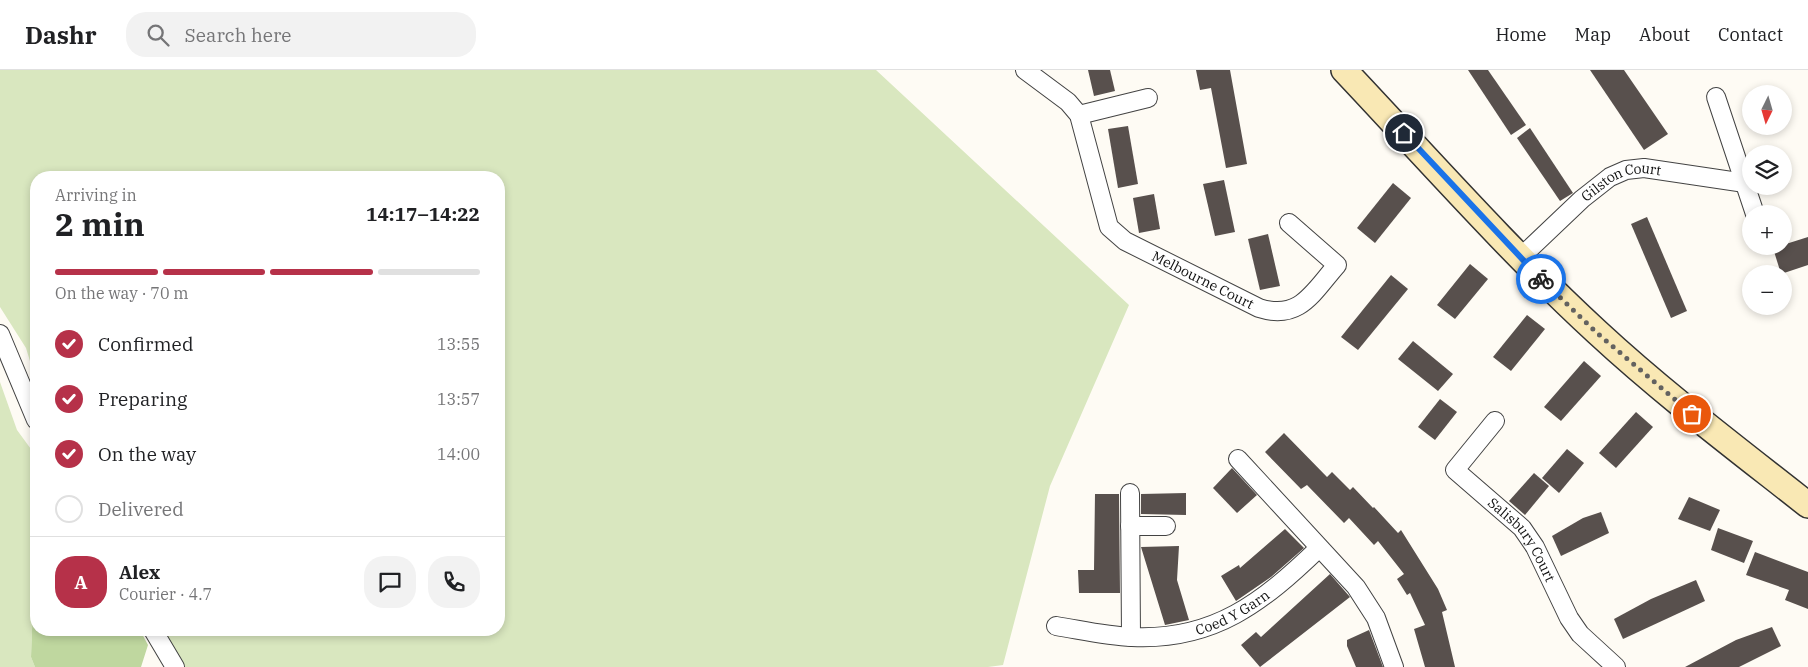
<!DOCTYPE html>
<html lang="en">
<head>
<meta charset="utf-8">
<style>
	body { margin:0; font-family:"IBM Plex Serif",serif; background:#f2f2f2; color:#202124; height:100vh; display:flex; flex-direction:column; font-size:19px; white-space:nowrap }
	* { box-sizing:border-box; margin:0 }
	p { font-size:16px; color:#757577 }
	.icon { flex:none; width:28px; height:28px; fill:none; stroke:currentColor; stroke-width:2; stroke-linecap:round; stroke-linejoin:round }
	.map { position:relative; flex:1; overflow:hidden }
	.drawer { position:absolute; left:30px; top:101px; width:475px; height:465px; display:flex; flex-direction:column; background:#fff; border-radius:20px; box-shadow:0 2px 8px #0003 }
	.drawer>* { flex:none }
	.needle { width:32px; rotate:185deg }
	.buttons { position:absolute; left:1742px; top:15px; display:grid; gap:10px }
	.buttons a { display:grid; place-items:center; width:50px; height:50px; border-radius:50%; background:#fff; box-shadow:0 2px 8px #0003; font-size:25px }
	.pin { position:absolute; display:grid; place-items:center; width:42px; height:42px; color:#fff; margin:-21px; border:2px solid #fff; border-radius:50%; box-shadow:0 1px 5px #0007 }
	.courier { position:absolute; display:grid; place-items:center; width:50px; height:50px; margin:-25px; border:4px solid #1a73e8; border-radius:50%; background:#fff; color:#222; box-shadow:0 1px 6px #0007 }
	.headline em { font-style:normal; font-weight:800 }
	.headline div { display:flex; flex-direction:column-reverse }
	.headline { display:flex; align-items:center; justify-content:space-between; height:85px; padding:0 25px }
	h1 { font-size:32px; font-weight:800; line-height:38px }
	.bar { display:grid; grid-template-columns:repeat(4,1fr); gap:8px 5px; align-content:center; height:60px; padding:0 25px }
	.bar i { height:6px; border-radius:4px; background:#e0e0e0 }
	.bar .selected { background:#b63149 }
	.bar p { grid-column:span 4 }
	.line { display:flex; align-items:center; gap:12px; padding:0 25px; border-top:1px solid #e0e0e0 }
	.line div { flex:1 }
	.round { display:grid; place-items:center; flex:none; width:52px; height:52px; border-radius:20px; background:#f2f2f2 }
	ol { padding:0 25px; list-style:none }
	li { display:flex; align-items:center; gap:15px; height:55px }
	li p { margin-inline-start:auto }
	li .icon { padding:5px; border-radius:50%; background:#b63149; color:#fff; stroke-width:4 }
	li:last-child { color:#757577 }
	li i { width:28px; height:28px; border:2px solid #e0e0e0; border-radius:50% }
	header { display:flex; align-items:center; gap:30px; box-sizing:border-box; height:70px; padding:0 25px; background:#fff; border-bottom:1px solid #e0e0e0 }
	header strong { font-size:24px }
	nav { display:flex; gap:28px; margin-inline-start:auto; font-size:18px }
	.search { width:350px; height:45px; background:#f2f2f2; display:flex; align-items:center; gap:12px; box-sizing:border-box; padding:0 18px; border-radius:20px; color:#757577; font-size:19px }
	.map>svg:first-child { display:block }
	.green { fill:#d9e7bf }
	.forest { fill:#bfd79f }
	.building { fill:#58504d }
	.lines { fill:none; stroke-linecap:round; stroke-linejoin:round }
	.street-casing { stroke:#434343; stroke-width:20 }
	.secondary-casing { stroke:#323232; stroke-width:28 }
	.street { stroke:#fff; stroke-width:18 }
	.secondary { stroke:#f9e8b4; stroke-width:25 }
	.done { stroke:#636260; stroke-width:5; stroke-dasharray:0 9 }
	.route { stroke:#1a73e8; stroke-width:6 }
	.labels { text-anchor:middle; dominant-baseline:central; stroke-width:5; stroke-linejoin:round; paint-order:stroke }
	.street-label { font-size:14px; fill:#101010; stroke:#fff }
</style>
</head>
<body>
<header>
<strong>Dashr</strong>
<div class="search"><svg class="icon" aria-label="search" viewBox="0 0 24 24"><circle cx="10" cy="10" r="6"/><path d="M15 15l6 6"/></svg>Search here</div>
<nav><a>Home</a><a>Map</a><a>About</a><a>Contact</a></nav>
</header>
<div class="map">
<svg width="1808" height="597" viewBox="0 0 1808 597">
	<rect width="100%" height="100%" fill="#fefbf4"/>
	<g class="green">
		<path d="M 0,0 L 876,0 L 1129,235 L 1050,416 L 1003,595 L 988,597 L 181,597 L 158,560 L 499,560 L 499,108 L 36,108 L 36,311 L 26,278 L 0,237 Z"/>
		<path d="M 0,312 L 17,360 L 36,386 L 36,527 L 33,535 L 31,587 L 35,597 L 0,597 Z"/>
	</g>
	<g class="forest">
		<path d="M 499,183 L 504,220 L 499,224 Z"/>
		<path d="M 36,527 L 36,560 L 140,560 L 148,575 L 141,597 L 35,597 L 31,587 L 33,534 Z"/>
	</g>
	<g class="building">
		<path d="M 1088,0 L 1110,0 L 1115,21 L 1094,26 Z"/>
		<path d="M 1196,0 L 1230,0 L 1247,94 L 1226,98 L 1211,18 L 1200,20 Z"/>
		<path d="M 1468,0 L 1488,0 L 1526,55 L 1511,65 Z"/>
		<path d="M 1590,0 L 1624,0 L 1668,64 L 1644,80 Z"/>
		<path d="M 1128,56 L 1138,114 L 1118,118 L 1108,59 Z"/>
		<path d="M 1530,58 L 1573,123 L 1560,131 L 1517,68 Z"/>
		<path d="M 1224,110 L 1235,162 L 1215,166 L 1203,114 Z"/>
		<path d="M 1393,113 L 1411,128 L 1375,173 L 1357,158 Z"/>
		<path d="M 1154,124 L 1160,159 L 1139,163 L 1133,128 Z"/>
		<path d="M 1647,147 L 1687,241 L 1671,248 L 1631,154 Z"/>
		<path d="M 1268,164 L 1280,216 L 1260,220 L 1248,169 Z"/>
		<path d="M 1808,167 L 1808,195 L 1781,204 L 1773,178 Z"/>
		<path d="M 1470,194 L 1488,209 L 1455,249 L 1437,235 Z"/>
		<path d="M 1391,205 L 1408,219 L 1358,280 L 1341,267 Z"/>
		<path d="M 1527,245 L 1545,259 L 1511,301 L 1493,287 Z"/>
		<path d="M 1413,271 L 1453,304 L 1438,321 L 1398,289 Z"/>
		<path d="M 1584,291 L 1601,306 L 1561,351 L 1544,337 Z"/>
		<path d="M 1440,329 L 1457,342 L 1435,370 L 1418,357 Z"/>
		<path d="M 1636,342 L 1653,357 L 1616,398 L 1599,383 Z"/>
		<path d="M 1284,363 L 1327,407 L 1332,402 L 1350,420 L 1353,417 L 1373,438 L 1374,437 L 1398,463 L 1401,460 L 1438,519 L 1447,540 L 1442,542 L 1455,597 L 1425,597 L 1414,559 L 1425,555 L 1410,523 L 1407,525 L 1397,509 L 1404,504 L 1378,471 L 1374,475 L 1349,448 L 1344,453 L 1307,415 L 1301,419 L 1265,382 Z"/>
		<path d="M 1567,379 L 1584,393 L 1559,423 L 1542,408 Z"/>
		<path d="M 1232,398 L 1257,425 L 1237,443 L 1213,418 Z"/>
		<path d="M 1534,403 L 1549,416 L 1525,445 L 1509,431 Z"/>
		<path d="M 1186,423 L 1186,445 L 1141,444 L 1141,424 Z"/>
		<path d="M 1095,424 L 1119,424 L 1120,523 L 1079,523 L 1078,500 L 1094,500 Z"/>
		<path d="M 1689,427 L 1720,440 L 1710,461 L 1678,449 Z"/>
		<path d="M 1601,442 L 1609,463 L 1561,486 L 1552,466 L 1583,448 Z"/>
		<path d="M 1718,458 L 1753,471 L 1744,493 L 1711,480 Z"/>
		<path d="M 1285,459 L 1304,478 L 1271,507 L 1236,531 L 1221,506 L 1239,495 L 1240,498 Z"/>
		<path d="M 1179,476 L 1177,510 L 1189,550 L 1165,555 L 1141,477 Z"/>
		<path d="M 1755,482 L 1808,502 L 1808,539 L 1785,530 L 1789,520 L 1746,505 Z"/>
		<path d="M 1330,504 L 1350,527 L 1260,597 L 1241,575 L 1256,562 L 1261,567 Z"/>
		<path d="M 1696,510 L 1705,531 L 1623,569 L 1614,549 L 1651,529 Z"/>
		<path d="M 1772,557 L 1781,576 L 1739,597 L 1685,597 L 1736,570 Z"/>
		<path d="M 1369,560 L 1383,597 L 1356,597 L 1347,576 L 1347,570 Z"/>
	</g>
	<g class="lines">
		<g class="street-casing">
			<g id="street">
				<path id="s1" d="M 1025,0 L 1068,32 L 1079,45 L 1109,157 L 1125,171 L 1259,238 C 1300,251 1313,222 1337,195 L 1289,153"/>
				<path d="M 1716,27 L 1755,144"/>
				<path d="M 1079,45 L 1148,28"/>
				<path id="s2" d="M 1521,187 L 1582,129 L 1610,107 L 1626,100 L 1644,98 L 1745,113"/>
				<path d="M 0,264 L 36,350"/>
				<path id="s3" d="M 1495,351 L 1455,400 L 1522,458 L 1535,477 L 1569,548 L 1580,564 L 1616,597"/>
				<path d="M 1238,389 L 1356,517 L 1376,548 L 1394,597"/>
				<path d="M 1130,423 L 1131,567"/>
				<path d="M 1130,456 L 1166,456"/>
				<path id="s4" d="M 1056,556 C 1081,560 1106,566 1132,567 C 1214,571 1263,532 1319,478"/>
				<path d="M 153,560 L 175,597"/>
			</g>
		</g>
		<g class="secondary-casing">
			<path id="secondary" d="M 1344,0 C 1427,88 1508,180 1597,262 C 1664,324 1737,379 1808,435"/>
		</g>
		<use href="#street" class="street"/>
		<use href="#secondary" class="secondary"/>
	</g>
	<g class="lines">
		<path class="done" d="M 1541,209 L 1597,263 L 1692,344"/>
		<path class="route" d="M 1404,63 L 1541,209"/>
	</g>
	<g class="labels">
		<g class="street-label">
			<text stroke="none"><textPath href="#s2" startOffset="129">Gilston Court</textPath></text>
			<text stroke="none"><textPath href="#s1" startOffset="295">Melbourne Court</textPath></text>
			<text stroke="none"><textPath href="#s3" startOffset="161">Salisbury Court</textPath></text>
			<text stroke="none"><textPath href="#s4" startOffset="182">Coed Y Garn</textPath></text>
		</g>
	</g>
</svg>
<div class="buttons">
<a><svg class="needle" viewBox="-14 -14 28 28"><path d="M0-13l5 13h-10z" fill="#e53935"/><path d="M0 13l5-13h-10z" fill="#757577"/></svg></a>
<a><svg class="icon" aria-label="layers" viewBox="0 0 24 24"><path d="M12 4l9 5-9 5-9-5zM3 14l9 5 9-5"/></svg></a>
<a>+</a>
<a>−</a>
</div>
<div class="pin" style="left:1692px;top:344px;background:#ea580c"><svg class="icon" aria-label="bag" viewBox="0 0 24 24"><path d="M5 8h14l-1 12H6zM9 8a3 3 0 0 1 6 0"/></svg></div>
<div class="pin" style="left:1404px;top:63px;background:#1f2937"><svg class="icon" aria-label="home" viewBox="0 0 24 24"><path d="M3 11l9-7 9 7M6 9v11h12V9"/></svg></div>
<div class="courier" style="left:1541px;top:209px"><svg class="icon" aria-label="bike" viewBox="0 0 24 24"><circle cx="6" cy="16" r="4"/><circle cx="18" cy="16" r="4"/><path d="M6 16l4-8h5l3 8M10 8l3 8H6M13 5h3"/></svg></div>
<section class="drawer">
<div class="headline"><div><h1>2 min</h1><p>Arriving in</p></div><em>14:17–14:22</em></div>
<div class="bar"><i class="selected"></i><i class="selected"></i><i class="selected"></i><i></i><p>On the way · 70 m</p></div>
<ol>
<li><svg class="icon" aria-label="check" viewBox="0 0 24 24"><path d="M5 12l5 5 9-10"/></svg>Confirmed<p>13:55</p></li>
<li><svg class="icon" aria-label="check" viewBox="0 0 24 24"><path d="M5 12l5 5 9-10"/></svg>Preparing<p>13:57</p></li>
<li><svg class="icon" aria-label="check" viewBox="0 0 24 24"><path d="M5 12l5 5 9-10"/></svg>On the way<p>14:00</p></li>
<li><i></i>Delivered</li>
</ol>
<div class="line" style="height:90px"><b class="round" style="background:#b63149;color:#fff">A</b><div><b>Alex</b><p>Courier · 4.7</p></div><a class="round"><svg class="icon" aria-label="chat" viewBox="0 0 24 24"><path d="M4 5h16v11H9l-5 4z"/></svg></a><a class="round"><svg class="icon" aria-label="phone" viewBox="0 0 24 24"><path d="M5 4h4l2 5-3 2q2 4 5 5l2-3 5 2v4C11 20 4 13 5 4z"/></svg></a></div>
</section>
</div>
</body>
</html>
